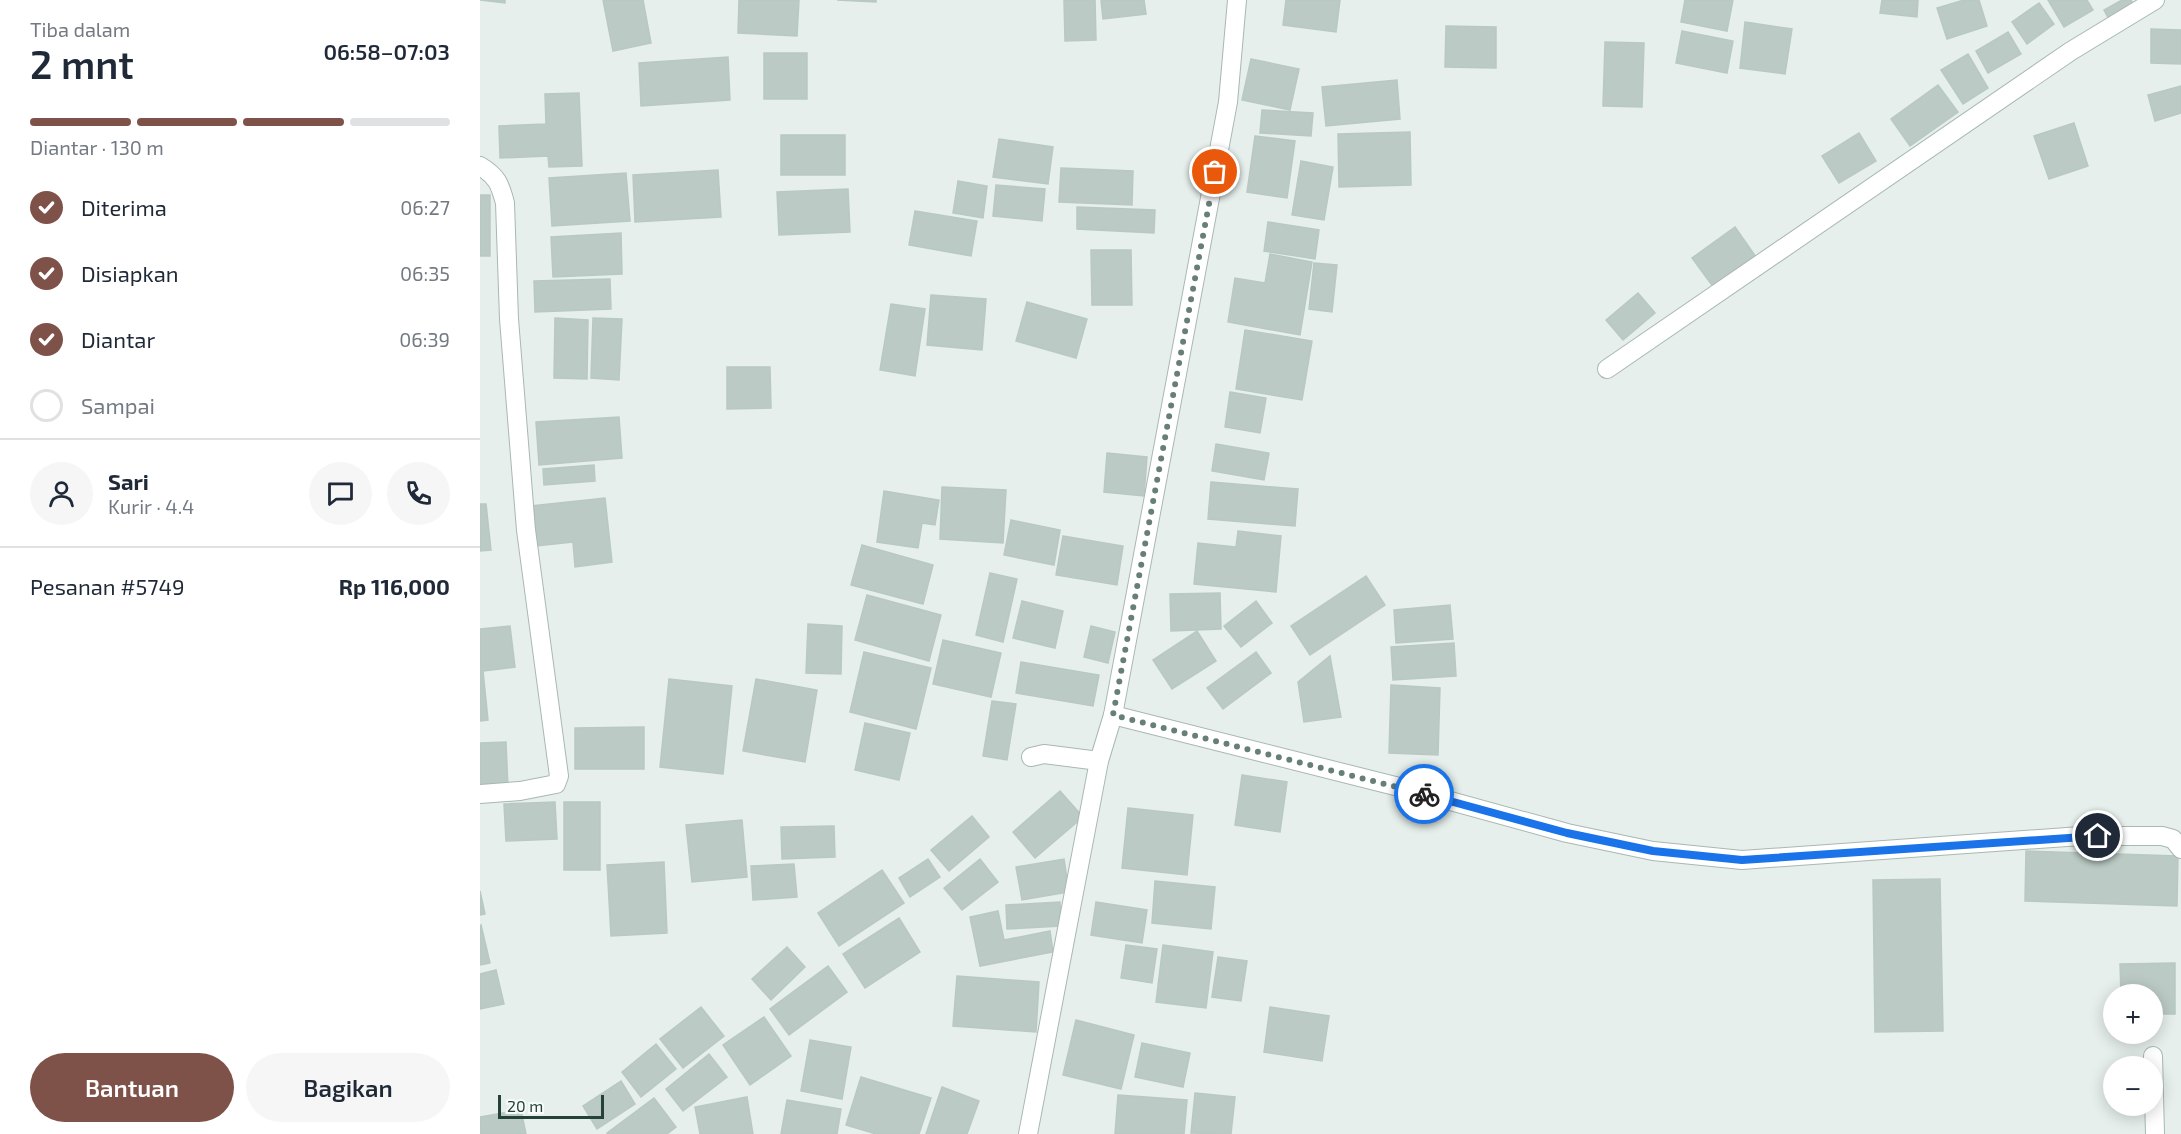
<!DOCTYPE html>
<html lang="id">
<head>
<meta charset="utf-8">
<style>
	body { margin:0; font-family:"Exo 2",sans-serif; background:#f6f6f7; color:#1f2937; height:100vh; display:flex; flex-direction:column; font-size:22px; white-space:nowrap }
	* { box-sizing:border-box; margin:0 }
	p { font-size:20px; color:#747a83 }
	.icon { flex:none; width:33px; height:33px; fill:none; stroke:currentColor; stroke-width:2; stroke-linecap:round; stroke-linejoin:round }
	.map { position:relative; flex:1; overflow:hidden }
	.details { display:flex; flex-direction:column; background:#fff; width:480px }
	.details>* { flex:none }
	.controls { position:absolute; left:1623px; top:984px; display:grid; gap:12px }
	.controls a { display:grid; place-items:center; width:60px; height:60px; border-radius:50%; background:#fff; box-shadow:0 3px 15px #0003; font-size:30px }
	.scale { position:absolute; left:18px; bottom:15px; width:106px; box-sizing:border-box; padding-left:6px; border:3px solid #24423a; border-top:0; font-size:16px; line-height:21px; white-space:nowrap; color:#24423a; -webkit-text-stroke:4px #f7fbf9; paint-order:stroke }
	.pin { position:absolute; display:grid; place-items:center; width:51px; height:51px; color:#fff; margin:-26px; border:3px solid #fff; border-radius:50%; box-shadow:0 2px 6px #0007 }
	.courier { position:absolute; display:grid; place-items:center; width:60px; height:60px; margin:-30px; border:4px solid #1a73e8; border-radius:50%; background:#fff; color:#222; box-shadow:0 2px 8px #0007 }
	.headline em { font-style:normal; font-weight:600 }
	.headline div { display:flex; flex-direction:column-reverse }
	.headline { display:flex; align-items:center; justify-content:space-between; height:102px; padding:0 30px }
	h1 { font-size:39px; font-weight:600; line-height:45px }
	.bar { display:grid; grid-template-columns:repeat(4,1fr); gap:9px 6px; align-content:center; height:72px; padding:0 30px }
	.bar i { height:8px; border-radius:4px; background:#e0e1e3 }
	.bar .selected { background:#7f5249 }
	.bar p { grid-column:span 4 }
	.line { display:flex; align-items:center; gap:15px; padding:0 30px; border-top:2px solid #e0e1e3 }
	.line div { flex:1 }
	.round { display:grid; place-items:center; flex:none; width:63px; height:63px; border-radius:32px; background:#f6f6f7 }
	ol { padding:0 30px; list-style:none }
	li { display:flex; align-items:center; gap:18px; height:66px }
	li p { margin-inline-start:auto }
	li .icon { padding:6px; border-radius:50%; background:#7f5249; color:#fff; stroke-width:4 }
	li:last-child { color:#747a83 }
	li i { width:33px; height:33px; border:3px solid #e0e1e3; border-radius:50% }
	.button { display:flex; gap:12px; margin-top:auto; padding:12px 30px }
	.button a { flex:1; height:69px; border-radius:36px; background:#7f5249; color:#fff; font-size:24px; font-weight:600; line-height:69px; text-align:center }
	.button a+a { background:#f6f6f7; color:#1f2937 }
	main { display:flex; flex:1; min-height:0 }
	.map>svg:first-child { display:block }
	.building { fill:#bbcac4; stroke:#b8c9c2; stroke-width:1.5 }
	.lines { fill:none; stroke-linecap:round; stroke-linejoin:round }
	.minor-casing { stroke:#a8b8b2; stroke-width:20 }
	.minor { stroke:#fff; stroke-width:18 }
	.done { stroke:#687f78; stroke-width:6; stroke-dasharray:0 10.8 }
	.route { stroke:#1a73e8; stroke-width:8 }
</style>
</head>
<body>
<main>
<section class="details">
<div class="headline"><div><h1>2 mnt</h1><p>Tiba dalam</p></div><em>06:58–07:03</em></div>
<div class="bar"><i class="selected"></i><i class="selected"></i><i class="selected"></i><i></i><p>Diantar · 130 m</p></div>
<ol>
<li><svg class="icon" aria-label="check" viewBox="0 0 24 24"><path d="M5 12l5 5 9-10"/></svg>Diterima<p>06:27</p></li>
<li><svg class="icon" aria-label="check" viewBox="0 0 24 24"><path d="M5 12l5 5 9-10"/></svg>Disiapkan<p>06:35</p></li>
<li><svg class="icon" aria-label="check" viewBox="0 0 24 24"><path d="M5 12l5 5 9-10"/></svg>Diantar<p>06:39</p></li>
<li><i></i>Sampai</li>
</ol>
<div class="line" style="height:108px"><a class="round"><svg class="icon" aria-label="person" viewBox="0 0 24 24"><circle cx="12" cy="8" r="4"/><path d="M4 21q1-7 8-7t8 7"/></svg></a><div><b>Sari</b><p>Kurir · 4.4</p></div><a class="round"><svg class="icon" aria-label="chat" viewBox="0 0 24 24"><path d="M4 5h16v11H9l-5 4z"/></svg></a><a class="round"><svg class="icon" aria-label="phone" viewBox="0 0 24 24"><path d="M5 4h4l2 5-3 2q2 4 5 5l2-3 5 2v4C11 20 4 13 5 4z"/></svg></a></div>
<div class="line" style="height:78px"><div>Pesanan #5749</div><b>Rp 116,000</b></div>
<div class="button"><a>Bantuan</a><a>Bagikan</a></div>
</section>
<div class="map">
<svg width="1701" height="1134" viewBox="0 0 1701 1134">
	<rect width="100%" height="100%" fill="#e6efeb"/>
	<g class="building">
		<path d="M 0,0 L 25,0 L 25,3 Z"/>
		<path d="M 123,0 L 163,0 L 171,43 L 133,51 Z"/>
		<path d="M 259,0 L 319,0 L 317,36 L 258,33 Z"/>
		<path d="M 357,0 L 396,0 L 396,2 Z"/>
		<path d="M 584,0 L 615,0 L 616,40 L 585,41 Z"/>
		<path d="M 621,0 L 664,0 L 666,14 L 623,19 Z"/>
		<path d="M 806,0 L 860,0 L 856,32 L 803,25 Z"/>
		<path d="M 1205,0 L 1253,0 L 1247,31 L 1201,22 Z"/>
		<path d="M 1402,0 L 1438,0 L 1437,17 L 1400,13 Z"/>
		<path d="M 1484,0 L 1499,0 L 1507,26 L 1467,39 L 1457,8 Z"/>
		<path d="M 1568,0 L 1607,0 L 1613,10 L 1584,27 Z"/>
		<path d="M 1642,0 L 1651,0 L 1656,10 L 1631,23 L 1624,10 Z"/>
		<path d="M 1559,3 L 1574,24 L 1547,44 L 1532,22 Z"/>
		<path d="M 1265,22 L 1312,29 L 1305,74 L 1260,68 Z"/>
		<path d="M 966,26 L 1016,27 L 1016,68 L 965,67 Z"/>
		<path d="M 1671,29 L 1701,30 L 1701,64 L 1671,63 Z"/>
		<path d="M 1202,31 L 1253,41 L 1247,73 L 1196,63 Z"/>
		<path d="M 1528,32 L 1541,54 L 1508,73 L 1496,51 Z"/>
		<path d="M 1125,42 L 1164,43 L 1162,107 L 1123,106 Z"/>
		<rect x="284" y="53" width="43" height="46"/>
		<path d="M 1488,54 L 1508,88 L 1483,104 L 1461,70 Z"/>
		<path d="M 248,57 L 250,100 L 161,106 L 159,63 Z"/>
		<path d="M 771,59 L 819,69 L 810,110 L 762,100 Z"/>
		<path d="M 917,80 L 920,119 L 846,126 L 842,87 Z"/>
		<path d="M 1458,85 L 1478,112 L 1430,146 L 1411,119 Z"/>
		<path d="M 1701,86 L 1701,113 L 1675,121 L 1668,95 Z"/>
		<path d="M 99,93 L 102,166 L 69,167 L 68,156 L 20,158 L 19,126 L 66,124 L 65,94 Z"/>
		<path d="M 782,110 L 833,113 L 831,136 L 780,133 Z"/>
		<path d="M 1594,123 L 1608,166 L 1569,179 L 1554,136 Z"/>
		<path d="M 930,132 L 931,185 L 859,187 L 858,134 Z"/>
		<path d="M 1379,133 L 1396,161 L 1359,183 L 1342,156 Z"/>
		<rect x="301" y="135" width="64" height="40"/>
		<path d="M 775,136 L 815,141 L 807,198 L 767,192 Z"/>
		<path d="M 519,139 L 573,147 L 568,184 L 513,177 Z"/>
		<path d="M 821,161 L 853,167 L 844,220 L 812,215 Z"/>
		<path d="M 581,168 L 653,171 L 652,205 L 579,202 Z"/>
		<path d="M 238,170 L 241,217 L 155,222 L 153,175 Z"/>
		<path d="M 146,173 L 150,221 L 72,226 L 69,178 Z"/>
		<path d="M 478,181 L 507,186 L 503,218 L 473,213 Z"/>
		<path d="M 516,185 L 565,189 L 562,221 L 513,216 Z"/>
		<path d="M 368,189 L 370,232 L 299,235 L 297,192 Z"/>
		<rect x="0" y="195" width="10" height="61"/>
		<path d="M 597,207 L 675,210 L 674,233 L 597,229 Z"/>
		<path d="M 435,211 L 497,221 L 491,256 L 429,245 Z"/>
		<path d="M 788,222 L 839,230 L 835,259 L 784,251 Z"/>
		<path d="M 1255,227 L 1276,257 L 1234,288 L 1212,258 Z"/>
		<path d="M 141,233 L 142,274 L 73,277 L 71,237 Z"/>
		<path d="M 611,250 L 651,250 L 652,305 L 612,305 Z"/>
		<path d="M 790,254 L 832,262 L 820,335 L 748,322 L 755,278 L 785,283 Z"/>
		<path d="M 834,263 L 857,265 L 852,312 L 829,309 Z"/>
		<path d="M 130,279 L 131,309 L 55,312 L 54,281 Z"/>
		<path d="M 1158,293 L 1175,313 L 1143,340 L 1126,320 Z"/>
		<path d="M 451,295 L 506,299 L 502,350 L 447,345 Z"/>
		<path d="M 547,302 L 607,319 L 596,358 L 536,341 Z"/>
		<path d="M 411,304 L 445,309 L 435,376 L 400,370 Z"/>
		<path d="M 75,318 L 108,320 L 107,379 L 74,378 Z"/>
		<path d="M 113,318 L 142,319 L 139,380 L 111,378 Z"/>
		<path d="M 765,330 L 832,341 L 822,400 L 756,389 Z"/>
		<path d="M 247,367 L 290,367 L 291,408 L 247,409 Z"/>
		<path d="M 750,392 L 786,398 L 780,433 L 745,427 Z"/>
		<path d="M 139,417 L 142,458 L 59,465 L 56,422 Z"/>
		<path d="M 736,444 L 789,453 L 784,480 L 732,471 Z"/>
		<path d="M 627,453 L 667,457 L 664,496 L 624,492 Z"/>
		<path d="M 114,465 L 115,481 L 64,485 L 63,469 Z"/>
		<path d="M 731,482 L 818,489 L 815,526 L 728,519 Z"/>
		<path d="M 462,487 L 526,490 L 523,543 L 460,539 Z"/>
		<path d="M 404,491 L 459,500 L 455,525 L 442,523 L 438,548 L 397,542 Z"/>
		<path d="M 125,498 L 132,562 L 95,567 L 93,542 L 56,546 L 51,506 Z"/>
		<path d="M 0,504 L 6,504 L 11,550 L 0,551 Z"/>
		<path d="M 531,520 L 580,530 L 574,565 L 524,555 Z"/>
		<path d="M 758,531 L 801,536 L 796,592 L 714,584 L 718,543 L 756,547 Z"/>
		<path d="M 583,536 L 643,546 L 637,585 L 576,575 Z"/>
		<path d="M 382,545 L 453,565 L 443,604 L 371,585 Z"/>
		<path d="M 510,573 L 537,579 L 523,642 L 496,635 Z"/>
		<path d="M 886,576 L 905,605 L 830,655 L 811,626 Z"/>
		<path d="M 740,593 L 741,629 L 691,631 L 690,594 Z"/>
		<path d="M 387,595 L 461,615 L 449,661 L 375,640 Z"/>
		<path d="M 542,601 L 583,611 L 575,648 L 533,638 Z"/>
		<path d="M 776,601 L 792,623 L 761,647 L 744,626 Z"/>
		<path d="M 970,605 L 973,639 L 916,643 L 914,610 Z"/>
		<path d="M 328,624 L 362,626 L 361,674 L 326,673 Z"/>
		<path d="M 30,626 L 35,667 L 3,671 L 8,720 L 0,721 L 0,629 Z"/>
		<path d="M 611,626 L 635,632 L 628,663 L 604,657 Z"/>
		<path d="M 717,631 L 736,661 L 692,689 L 673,660 Z"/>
		<path d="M 463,640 L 521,653 L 511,697 L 453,684 Z"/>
		<path d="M 974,643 L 976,676 L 913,680 L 911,647 Z"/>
		<path d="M 384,652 L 451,668 L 436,729 L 370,712 Z"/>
		<path d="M 776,652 L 791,673 L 743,709 L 727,688 Z"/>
		<path d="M 850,656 L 861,717 L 824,722 L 818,682 Z"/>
		<path d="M 541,662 L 619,675 L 613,706 L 536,693 Z"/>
		<path d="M 189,679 L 252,686 L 243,774 L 180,767 Z"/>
		<path d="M 276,679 L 337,690 L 325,762 L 263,751 Z"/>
		<path d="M 911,685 L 960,688 L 958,755 L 909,753 Z"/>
		<path d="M 512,701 L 536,704 L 527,760 L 503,756 Z"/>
		<path d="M 385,723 L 430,733 L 419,780 L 375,770 Z"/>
		<path d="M 164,727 L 164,769 L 95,769 L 95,728 Z"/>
		<path d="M 26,742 L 28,788 L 0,789 L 0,743 Z"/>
		<path d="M 762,775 L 807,782 L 800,832 L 755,825 Z"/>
		<path d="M 580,791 L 603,817 L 555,858 L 533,832 Z"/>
		<path d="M 75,802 L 77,839 L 26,841 L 24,804 Z"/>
		<rect x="84" y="802" width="36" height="68"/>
		<path d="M 648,808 L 713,815 L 707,875 L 642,868 Z"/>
		<path d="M 492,816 L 509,837 L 469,871 L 451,850 Z"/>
		<path d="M 262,820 L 267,877 L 212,882 L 206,825 Z"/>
		<path d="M 354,826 L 355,857 L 302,859 L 301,827 Z"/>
		<path d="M 1546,851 L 1698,856 L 1697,906 L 1545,901 Z"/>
		<path d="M 448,859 L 460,877 L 430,897 L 419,878 Z"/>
		<path d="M 500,859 L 518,882 L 482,910 L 464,888 Z"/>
		<path d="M 584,859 L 589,892 L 542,900 L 536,867 Z"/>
		<path d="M 184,862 L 187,933 L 131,936 L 127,865 Z"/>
		<path d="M 314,864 L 317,897 L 273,900 L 271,866 Z"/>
		<path d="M 402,870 L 424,903 L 359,946 L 338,913 Z"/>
		<path d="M 1460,879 L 1463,1031 L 1395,1032 L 1393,880 Z"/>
		<path d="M 675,881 L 735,887 L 731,929 L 672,923 Z"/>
		<path d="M 0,891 L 5,914 L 0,915 Z"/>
		<path d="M 580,902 L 581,926 L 527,929 L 526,905 Z"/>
		<path d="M 616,902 L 667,910 L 662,943 L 611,935 Z"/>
		<path d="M 518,911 L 524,940 L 570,931 L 573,952 L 500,966 L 490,917 Z"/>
		<path d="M 419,918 L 440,952 L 385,988 L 363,954 Z"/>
		<path d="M 1,925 L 10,963 L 0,965 L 0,926 Z"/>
		<path d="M 646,945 L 677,949 L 672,983 L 641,978 Z"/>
		<path d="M 683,945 L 733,952 L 726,1008 L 676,1002 Z"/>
		<path d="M 307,947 L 325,967 L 291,1000 L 272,979 Z"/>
		<path d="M 738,957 L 767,961 L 761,1001 L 732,997 Z"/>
		<path d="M 1695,963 L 1695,1014 L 1672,1014 L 1672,994 L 1641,994 L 1640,964 Z"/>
		<path d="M 348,966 L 367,992 L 309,1035 L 290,1009 Z"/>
		<path d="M 16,970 L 24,1004 L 0,1009 L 0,974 Z"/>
		<path d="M 477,976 L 559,982 L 556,1032 L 473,1026 Z"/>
		<path d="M 221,1007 L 244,1036 L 203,1068 L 180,1039 Z"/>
		<path d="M 790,1007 L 849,1016 L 842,1061 L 784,1052 Z"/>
		<path d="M 284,1017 L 311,1056 L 270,1085 L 243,1045 Z"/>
		<path d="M 596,1020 L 654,1035 L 641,1089 L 583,1075 Z"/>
		<path d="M 330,1040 L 371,1047 L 362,1099 L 321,1091 Z"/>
		<path d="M 662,1043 L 710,1053 L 703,1087 L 655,1077 Z"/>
		<path d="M 176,1044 L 196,1069 L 161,1097 L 142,1072 Z"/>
		<path d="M 229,1054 L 247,1077 L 203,1111 L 186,1089 Z"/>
		<path d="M 381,1077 L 451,1098 L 439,1134 L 396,1134 L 366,1125 Z"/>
		<path d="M 141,1081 L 155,1104 L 117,1129 L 103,1106 Z"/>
		<path d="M 462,1087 L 499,1101 L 487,1134 L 446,1134 Z"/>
		<path d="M 715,1093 L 755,1097 L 751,1134 L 711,1133 Z"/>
		<path d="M 638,1095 L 707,1100 L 704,1134 L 635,1134 Z"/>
		<path d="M 267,1097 L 273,1134 L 220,1134 L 215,1107 Z"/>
		<path d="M 174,1098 L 196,1127 L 187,1134 L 128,1134 L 127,1133 Z"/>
		<path d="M 307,1100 L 361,1109 L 357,1134 L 301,1134 Z"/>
		<path d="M 41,1110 L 46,1134 L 0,1134 L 0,1117 Z"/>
	</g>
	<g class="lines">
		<g class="minor-casing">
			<g id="minor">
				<path d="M 0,166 C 17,176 20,184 25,203 L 29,319 L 46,530 L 79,776 L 76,784 L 40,791 L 0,794"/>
				<path d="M 1127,369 L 1591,51 L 1675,0"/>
				<path d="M 633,715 L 923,788 L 1087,833 L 1173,851 L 1262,860 L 1601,836 L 1682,836 L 1693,839 L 1701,849"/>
				<path d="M 551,757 L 564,754 L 619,761"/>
				<path d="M 1673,1056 L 1675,1134"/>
				<path d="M 548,1134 L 619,761 L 633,715 L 748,102 L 757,0"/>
			</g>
		</g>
		<use href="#minor" class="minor"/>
	</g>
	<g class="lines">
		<path class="done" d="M 735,172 L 633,715 L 944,794"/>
		<path class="route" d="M 944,794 L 1087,833 L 1173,851 L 1262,860 L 1618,836"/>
	</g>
</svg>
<div class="controls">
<a>+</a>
<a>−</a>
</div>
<div class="scale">20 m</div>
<div class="pin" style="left:735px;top:172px;background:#ea580c"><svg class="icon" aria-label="bag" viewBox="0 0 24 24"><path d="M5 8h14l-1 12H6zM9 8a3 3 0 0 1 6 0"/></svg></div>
<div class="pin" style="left:1618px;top:836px;background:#1f2937"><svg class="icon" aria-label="home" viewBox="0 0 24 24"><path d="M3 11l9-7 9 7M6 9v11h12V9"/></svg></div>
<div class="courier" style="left:944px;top:794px"><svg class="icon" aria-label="bike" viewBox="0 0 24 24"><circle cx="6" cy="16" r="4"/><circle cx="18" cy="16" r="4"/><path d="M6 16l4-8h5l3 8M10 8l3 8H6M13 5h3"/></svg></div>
</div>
</main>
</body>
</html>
